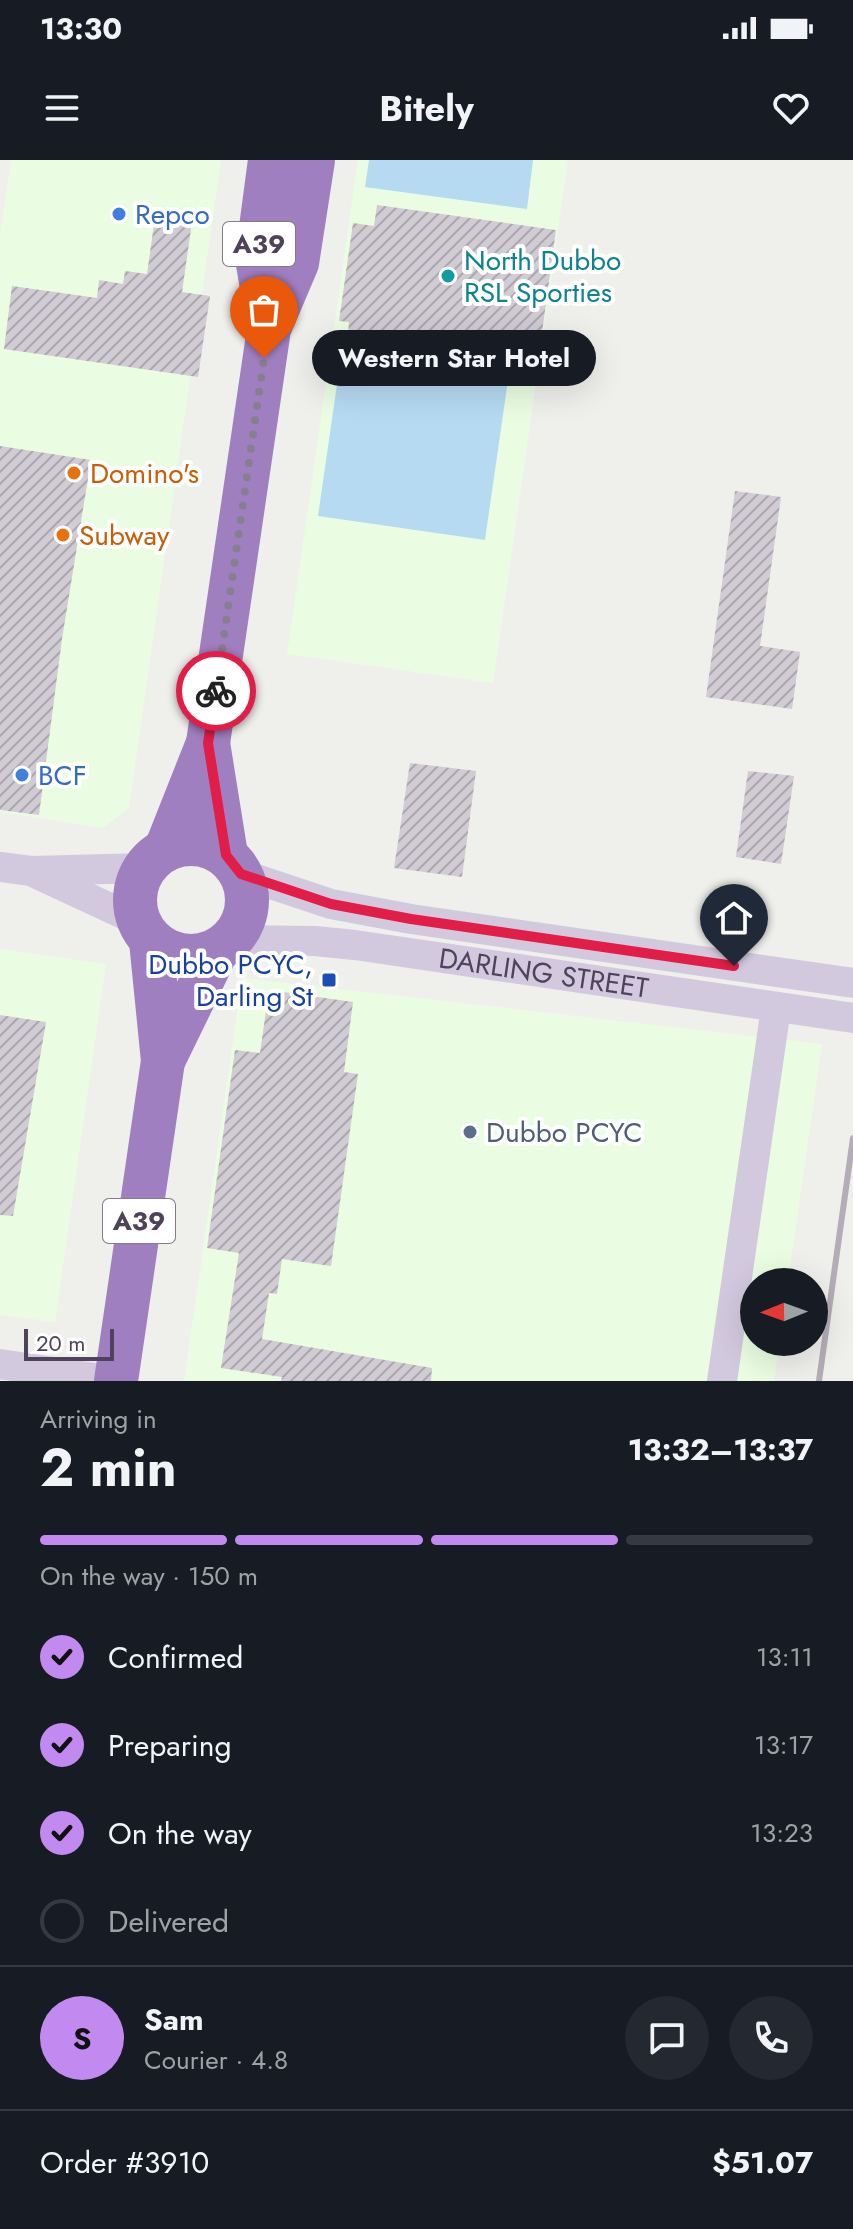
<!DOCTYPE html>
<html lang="en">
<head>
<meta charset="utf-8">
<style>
	body { margin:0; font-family:Jost,sans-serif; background:#242831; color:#f1f3f6; height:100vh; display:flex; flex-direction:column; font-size:30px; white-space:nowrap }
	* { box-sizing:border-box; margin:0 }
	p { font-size:26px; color:#9ea1a6 }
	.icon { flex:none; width:44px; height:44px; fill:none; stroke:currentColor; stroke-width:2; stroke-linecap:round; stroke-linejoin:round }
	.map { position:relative; height:1221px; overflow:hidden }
	.panel { display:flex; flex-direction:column; background:#171b24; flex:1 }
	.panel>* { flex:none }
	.needle { width:52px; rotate:269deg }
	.buttons { position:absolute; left:740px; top:1108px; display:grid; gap:16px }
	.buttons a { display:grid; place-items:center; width:88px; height:88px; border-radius:50%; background:#171b24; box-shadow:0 8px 32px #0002; font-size:40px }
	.scale { position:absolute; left:24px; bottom:20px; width:90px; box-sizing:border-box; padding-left:8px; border:4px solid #4e435b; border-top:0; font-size:22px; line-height:28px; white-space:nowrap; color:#4e435b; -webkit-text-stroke:6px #fff; paint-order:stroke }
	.pin { position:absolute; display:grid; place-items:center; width:68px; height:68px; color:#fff; margin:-82px -34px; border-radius:50% 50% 50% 0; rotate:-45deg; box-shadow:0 0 8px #0007 }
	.pin .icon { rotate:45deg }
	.courier { position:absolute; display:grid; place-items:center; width:80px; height:80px; margin:-40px; border:6px solid #e11d48; border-radius:50%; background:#fff; color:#222; box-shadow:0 2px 10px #0007 }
	.bubble { position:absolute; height:56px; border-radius:28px; background:#171b24; box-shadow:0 8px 32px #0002; font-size:26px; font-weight:700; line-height:56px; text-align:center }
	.summary em { font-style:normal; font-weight:700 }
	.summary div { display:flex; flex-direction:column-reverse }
	.summary { display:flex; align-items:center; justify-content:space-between; height:136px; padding:0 40px }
	h1 { font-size:52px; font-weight:700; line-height:60px }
	.bar { display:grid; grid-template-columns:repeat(4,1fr); gap:12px 8px; align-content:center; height:96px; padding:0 40px }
	.bar i { height:10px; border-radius:6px; background:#363941 }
	.bar .selected { background:#c28af1 }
	.bar p { grid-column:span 4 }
	.line { display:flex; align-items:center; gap:20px; padding:0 40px; border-top:2px solid #363941 }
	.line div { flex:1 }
	.round { display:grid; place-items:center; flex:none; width:84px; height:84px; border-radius:42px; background:#242831 }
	ol { padding:0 40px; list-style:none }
	li { display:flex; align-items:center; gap:24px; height:88px }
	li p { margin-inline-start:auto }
	li .icon { padding:8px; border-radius:50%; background:#c28af1; color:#111; stroke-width:4 }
	li:last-child { color:#9ea1a6 }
	li i { width:44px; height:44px; border:4px solid #363941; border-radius:50% }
	.status { display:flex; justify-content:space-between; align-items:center; height:56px; padding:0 40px; background:#171b24; direction:ltr }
	.status svg { height:22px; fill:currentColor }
	header { display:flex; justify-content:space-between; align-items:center; height:104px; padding:0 40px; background:#171b24; font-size:36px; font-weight:700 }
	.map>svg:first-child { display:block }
	.commercial { fill:#eafde2 }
	.grass { fill:#b5daf2 }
	.building { fill:url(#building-hatch) }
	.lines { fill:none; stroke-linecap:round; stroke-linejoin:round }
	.minor { stroke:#d2c9de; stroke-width:30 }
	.highway { stroke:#a07fc0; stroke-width:44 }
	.rail { stroke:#b4adb7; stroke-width:6 }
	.done { stroke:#867f8e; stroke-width:8; stroke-dasharray:0 14.4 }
	.route { stroke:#e11d48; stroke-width:10 }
	.shop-dot { fill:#3f7fe0; stroke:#fff; stroke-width:3 }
	.culture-dot { fill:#0f9aa8; stroke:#fff; stroke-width:3 }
	.food-dot { fill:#e8710a; stroke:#fff; stroke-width:3 }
	.transit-dot { fill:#1a4fb4; stroke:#fff; stroke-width:3 }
	.service-dot { fill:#5c6f8a; stroke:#fff; stroke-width:3 }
	.labels { text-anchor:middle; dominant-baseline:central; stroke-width:8; stroke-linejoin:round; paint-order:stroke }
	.shield { fill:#fff; stroke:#837b8c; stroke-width:2 }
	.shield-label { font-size:26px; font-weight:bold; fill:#4e435b }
	.shop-label { font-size:28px; fill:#366cbe; stroke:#fff; text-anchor:start }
	.culture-label { font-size:28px; fill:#0d838f; stroke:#fff; text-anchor:start }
	.food-label { font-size:28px; fill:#c56008; stroke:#fff; text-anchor:start }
	.transit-label { font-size:28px; fill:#164399; stroke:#fff; text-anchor:end }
	.street-label { font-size:28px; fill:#4e435b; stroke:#fff }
	.service-label { font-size:28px; fill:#4e5e75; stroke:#fff; text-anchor:start }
</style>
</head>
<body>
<div class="status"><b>13:30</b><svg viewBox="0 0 49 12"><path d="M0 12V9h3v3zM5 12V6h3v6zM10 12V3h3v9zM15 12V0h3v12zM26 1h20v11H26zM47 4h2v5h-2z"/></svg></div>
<header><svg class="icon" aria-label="menu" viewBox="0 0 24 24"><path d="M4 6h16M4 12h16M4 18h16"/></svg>Bitely<svg class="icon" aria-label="heart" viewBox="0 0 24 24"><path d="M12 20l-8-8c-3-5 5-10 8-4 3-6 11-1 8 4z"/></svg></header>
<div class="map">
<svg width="853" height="1221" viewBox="0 0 853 1221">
	<defs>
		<pattern id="building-hatch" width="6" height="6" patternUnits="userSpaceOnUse" patternTransform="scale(2)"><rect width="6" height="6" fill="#d1cbd4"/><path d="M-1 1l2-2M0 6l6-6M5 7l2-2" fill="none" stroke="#aca6af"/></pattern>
	</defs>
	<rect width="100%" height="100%" fill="#efefec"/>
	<g class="commercial">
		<path d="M 11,0 L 221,0 L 129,648 L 103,668 L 0,652 L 0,75 Z"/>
		<path d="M 358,0 L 568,0 L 493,523 L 287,494 Z"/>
		<path d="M 0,789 L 106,804 L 55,1162 L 0,1155 Z"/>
		<path d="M 242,818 L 822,884 L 788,1122 L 754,1122 L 754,1182 L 780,1182 L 774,1221 L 184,1221 Z"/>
	</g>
	<g class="grass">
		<path d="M 369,0 L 533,0 L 527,49 L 365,27 Z"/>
		<path d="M 342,190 L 509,213 L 485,380 L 318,356 Z"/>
	</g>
	<g class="building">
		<path d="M 377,45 L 556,70 L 538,202 L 348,175 L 349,162 L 339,161 L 353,63 L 374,66 Z"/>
		<path d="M 156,50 L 193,55 L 182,132 L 210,136 L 198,217 L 4,189 L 12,126 L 97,138 L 99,120 L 123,124 L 125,111 L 147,114 Z"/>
		<path d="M 0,286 L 91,300 L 62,479 L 39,655 L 0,650 Z"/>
		<path d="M 735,331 L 781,337 L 760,486 L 800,492 L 792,549 L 706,537 Z"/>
		<path d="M 410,603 L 476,611 L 462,717 L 394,708 Z"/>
		<path d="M 748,611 L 794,616 L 781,704 L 736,697 Z"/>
		<path d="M 269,830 L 353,842 L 344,912 L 358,914 L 331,1106 L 282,1099 L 277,1134 L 269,1133 L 262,1179 L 432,1208 L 431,1221 L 281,1221 L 282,1217 L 221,1208 L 239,1093 L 207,1088 L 235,890 L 260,893 Z"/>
		<path d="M 0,855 L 46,862 L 13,1056 L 0,1055 Z"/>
	</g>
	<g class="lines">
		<g class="minor">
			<path d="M 0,707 L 31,711 L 144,708"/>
			<path d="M 37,714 L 138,761"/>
			<path d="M 241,714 L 331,744 L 411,759 L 853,823"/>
			<path id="s1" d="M 232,780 L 315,781 L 355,785 L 853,858"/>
			<path d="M 0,1204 L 116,1221"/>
			<path d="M 722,1221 L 776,848"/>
		</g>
		<g class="highway">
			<path d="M 269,169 L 257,98 L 270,0"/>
			<path d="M 208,583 L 226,695"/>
			<circle cx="191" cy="740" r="56"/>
			<path d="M 166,689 L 208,583 L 269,169 L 297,103 L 313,0"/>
			<path d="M 163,901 L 217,790"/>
			<path d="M 116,1221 L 163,901 L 151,781"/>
		</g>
		<path class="rail" d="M 819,1221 L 853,978"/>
	</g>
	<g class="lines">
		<path class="done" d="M 216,531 L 264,198"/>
		<path class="route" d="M 216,531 L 208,583 L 226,695 L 241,714 L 331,744 L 411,759 L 734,806"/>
	</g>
	<g class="shop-dot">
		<circle cx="119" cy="54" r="8"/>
		<circle cx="22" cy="615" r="8"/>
	</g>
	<circle class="culture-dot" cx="448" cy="116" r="8"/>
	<g class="food-dot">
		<circle cx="74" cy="313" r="8"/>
		<circle cx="63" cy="375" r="8"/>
	</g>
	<rect class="transit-dot" x="321" y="812" width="16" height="16" rx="4"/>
	<circle class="service-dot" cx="470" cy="972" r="8"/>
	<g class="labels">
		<g class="shield">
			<rect x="223" y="62" width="72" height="44" rx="6"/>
			<rect x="103" y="1039" width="72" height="44" rx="6"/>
		</g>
		<g class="shield-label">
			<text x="259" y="84">A39</text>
			<text x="139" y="1061">A39</text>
		</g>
		<g class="shop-label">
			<text x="135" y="54">Repco</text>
			<text x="38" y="615">BCF</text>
		</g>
		<g class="culture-label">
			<text x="464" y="100">North Dubbo<tspan x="464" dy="32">RSL Sporties</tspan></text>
		</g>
		<g class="food-label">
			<text x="90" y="313">Domino's</text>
			<text x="79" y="375">Subway</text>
		</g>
		<g class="transit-label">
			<text x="313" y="804">Dubbo PCYC,<tspan x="313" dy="32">Darling St</tspan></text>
		</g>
		<g class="street-label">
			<text stroke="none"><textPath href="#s1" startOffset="314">DARLING STREET</textPath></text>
		</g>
		<g class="service-label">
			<text x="486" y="972">Dubbo PCYC</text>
		</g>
	</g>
</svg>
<div class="buttons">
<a><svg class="needle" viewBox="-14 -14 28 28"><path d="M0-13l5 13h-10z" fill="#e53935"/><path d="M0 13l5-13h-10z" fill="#9ea1a6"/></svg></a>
</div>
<div class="scale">20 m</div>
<div class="pin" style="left:264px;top:198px;background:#ea580c"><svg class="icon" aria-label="bag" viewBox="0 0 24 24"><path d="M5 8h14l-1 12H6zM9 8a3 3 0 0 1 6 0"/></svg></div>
<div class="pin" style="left:734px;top:806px;background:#1f2937"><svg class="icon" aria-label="home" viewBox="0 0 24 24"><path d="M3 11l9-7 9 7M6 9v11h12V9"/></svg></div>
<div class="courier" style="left:216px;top:531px"><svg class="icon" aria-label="bike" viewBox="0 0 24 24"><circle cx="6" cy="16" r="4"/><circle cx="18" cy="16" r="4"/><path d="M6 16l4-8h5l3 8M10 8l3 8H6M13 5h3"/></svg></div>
<div class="bubble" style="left:312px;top:170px;width:284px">Western Star Hotel</div>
</div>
<section class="panel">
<div class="summary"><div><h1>2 min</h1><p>Arriving in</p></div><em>13:32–13:37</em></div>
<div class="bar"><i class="selected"></i><i class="selected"></i><i class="selected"></i><i></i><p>On the way · 150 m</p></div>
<ol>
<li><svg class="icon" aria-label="check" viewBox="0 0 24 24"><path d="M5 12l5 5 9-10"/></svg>Confirmed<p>13:11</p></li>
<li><svg class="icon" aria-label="check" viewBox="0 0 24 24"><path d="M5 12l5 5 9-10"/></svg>Preparing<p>13:17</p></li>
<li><svg class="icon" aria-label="check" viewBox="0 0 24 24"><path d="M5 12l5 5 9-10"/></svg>On the way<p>13:23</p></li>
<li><i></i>Delivered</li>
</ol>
<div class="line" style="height:144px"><b class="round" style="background:#c28af1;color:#111">S</b><div><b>Sam</b><p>Courier · 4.8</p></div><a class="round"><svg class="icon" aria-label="chat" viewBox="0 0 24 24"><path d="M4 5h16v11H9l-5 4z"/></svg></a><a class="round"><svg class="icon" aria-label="phone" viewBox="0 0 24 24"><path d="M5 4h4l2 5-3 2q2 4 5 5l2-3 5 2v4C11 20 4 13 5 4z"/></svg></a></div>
<div class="line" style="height:104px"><div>Order #3910</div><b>$51.07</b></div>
</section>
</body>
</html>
